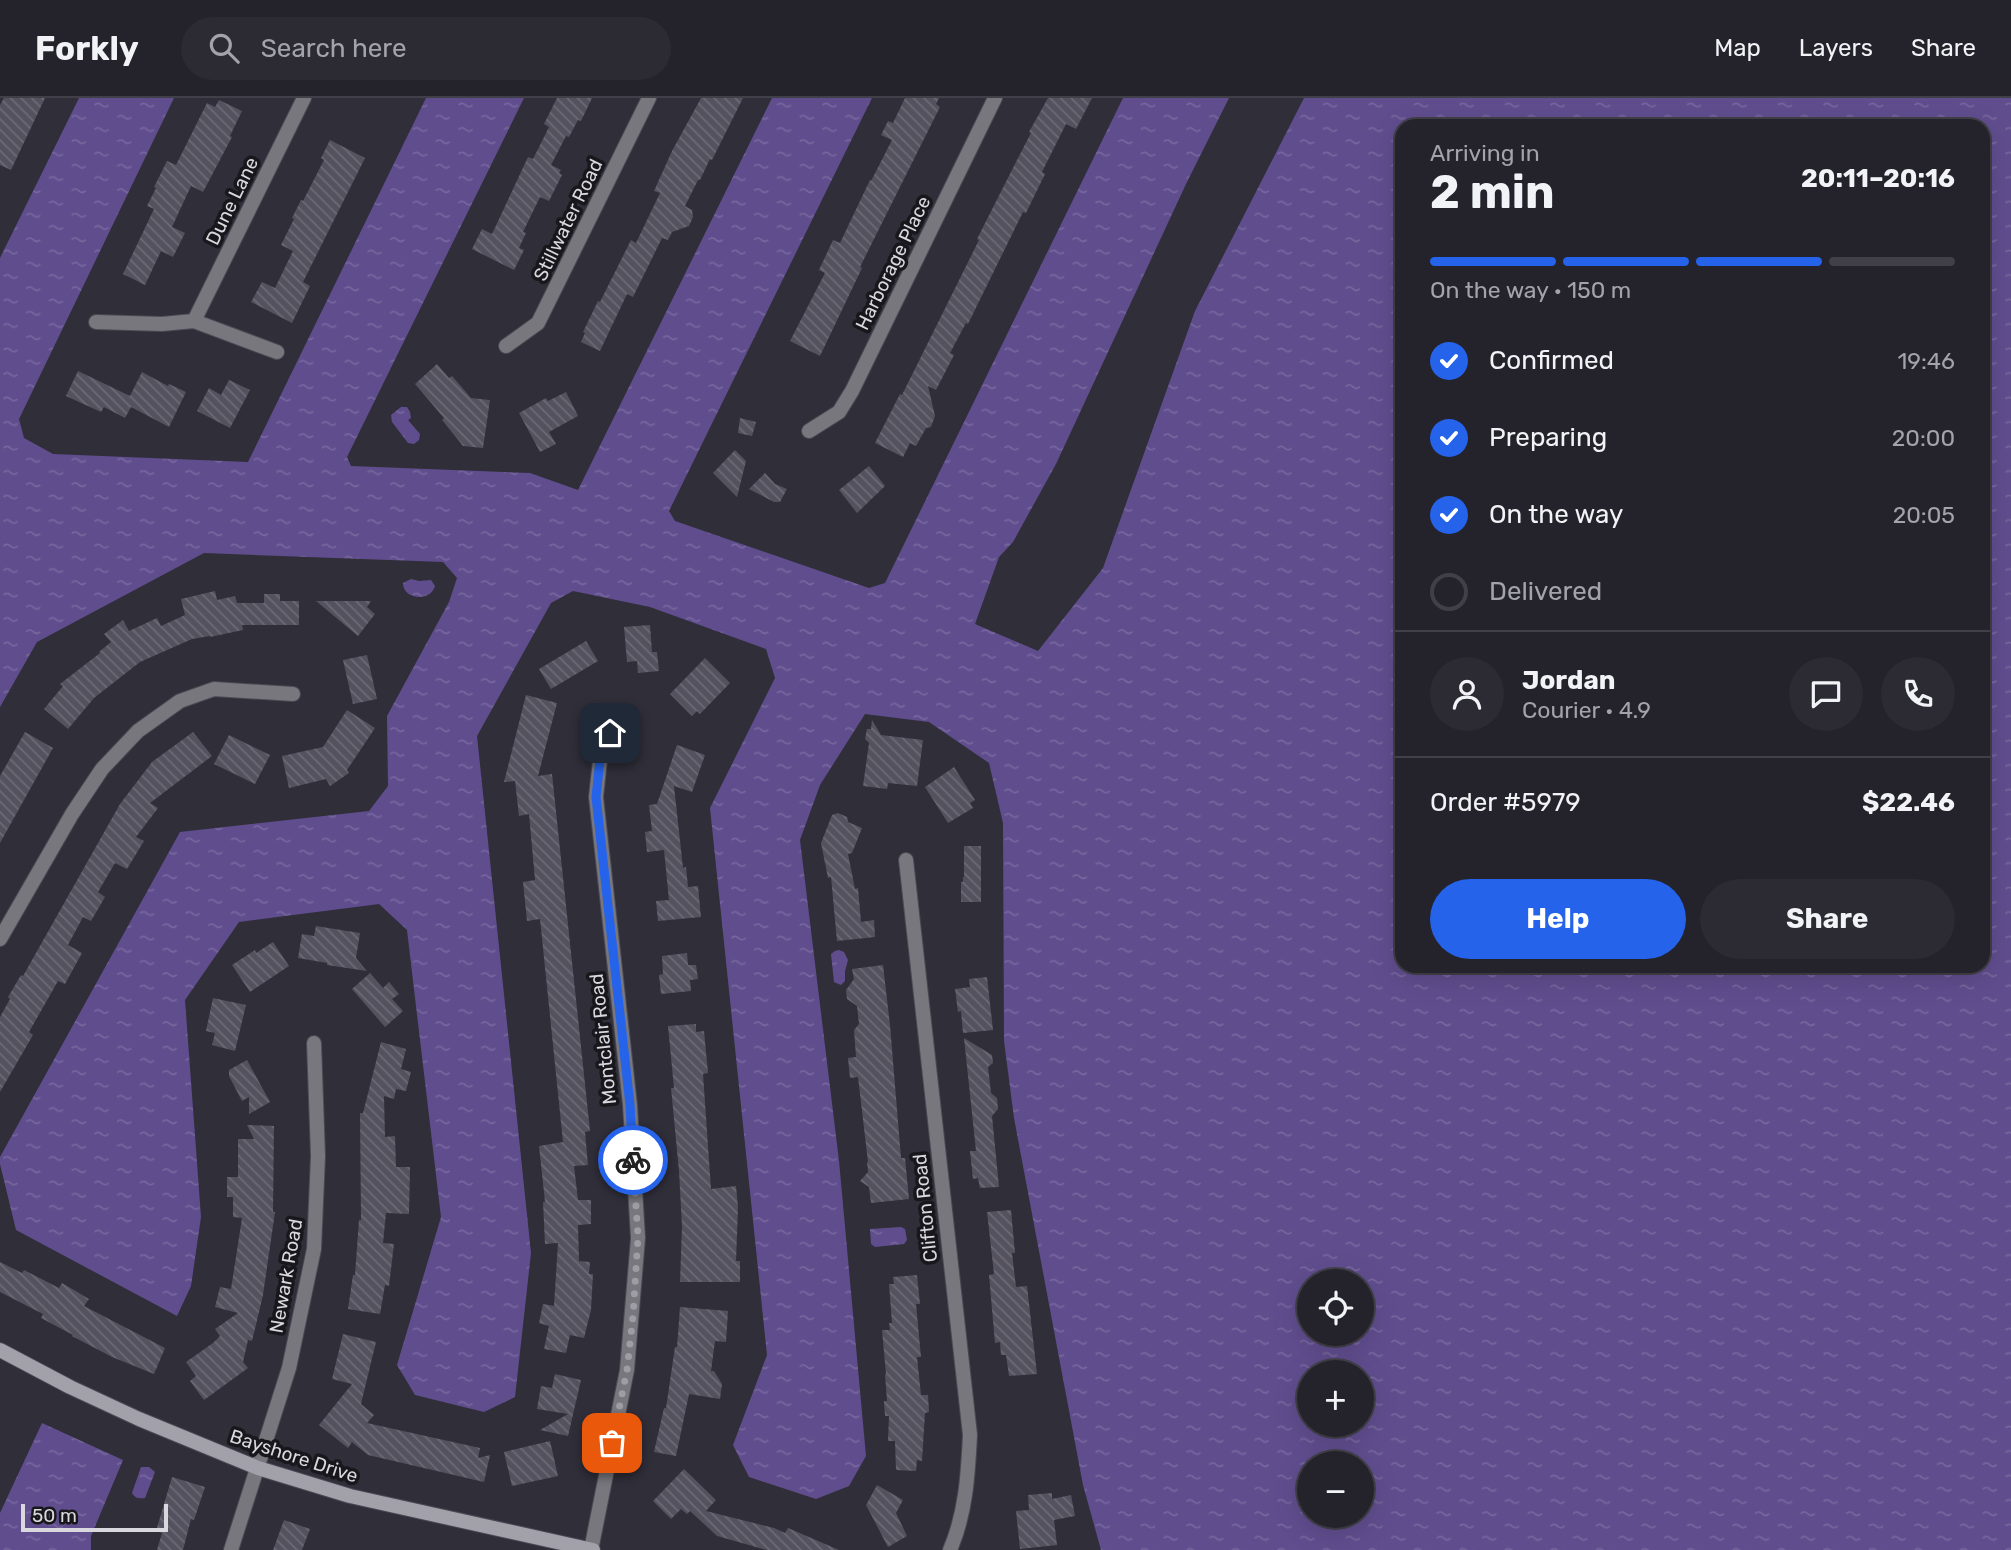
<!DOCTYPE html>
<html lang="en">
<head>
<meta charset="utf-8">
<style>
	body { margin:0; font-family:Rubik,sans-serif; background:#2c2a33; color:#f1f3f6; height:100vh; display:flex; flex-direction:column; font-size:26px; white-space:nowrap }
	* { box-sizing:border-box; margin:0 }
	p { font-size:23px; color:#a3a4a9 }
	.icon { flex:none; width:38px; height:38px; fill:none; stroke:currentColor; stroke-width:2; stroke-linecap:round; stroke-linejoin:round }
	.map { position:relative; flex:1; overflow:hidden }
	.details { position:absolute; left:1395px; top:21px; width:595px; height:854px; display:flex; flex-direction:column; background:#24222b; border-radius:21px; box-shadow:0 7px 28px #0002,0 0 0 2px #413f47 }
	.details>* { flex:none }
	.fabs { position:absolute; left:1297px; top:1171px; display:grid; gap:14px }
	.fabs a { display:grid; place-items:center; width:77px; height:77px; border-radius:50%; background:#24222b; box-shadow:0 7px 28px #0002,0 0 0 2px #413f47; font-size:35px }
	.scale { position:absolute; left:21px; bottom:18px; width:147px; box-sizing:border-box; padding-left:7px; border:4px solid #d9d8df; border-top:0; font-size:19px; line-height:24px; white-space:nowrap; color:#d9d8df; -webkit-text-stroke:5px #18171c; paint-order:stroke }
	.pin { position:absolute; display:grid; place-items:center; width:60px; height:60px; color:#fff; margin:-30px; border-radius:14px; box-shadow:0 4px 10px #0006 }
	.courier { position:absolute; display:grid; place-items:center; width:70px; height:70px; margin:-35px; border:5px solid #2563eb; border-radius:50%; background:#fff; color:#222; box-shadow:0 2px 9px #0007 }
	.headline em { font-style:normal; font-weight:700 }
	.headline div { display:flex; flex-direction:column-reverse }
	.headline { display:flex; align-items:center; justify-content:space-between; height:119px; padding:0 35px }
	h1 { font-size:46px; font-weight:700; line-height:52px }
	.bar { display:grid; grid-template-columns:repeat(4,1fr); gap:10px 7px; align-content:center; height:84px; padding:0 35px }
	.bar i { height:9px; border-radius:5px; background:#413f47 }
	.bar .active { background:#2563eb }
	.bar p { grid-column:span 4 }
	.line { display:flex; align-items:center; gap:18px; padding:0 35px; border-top:2px solid #413f47 }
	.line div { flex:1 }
	.round { display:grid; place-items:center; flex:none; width:74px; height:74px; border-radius:37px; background:#2c2a33 }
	ol { padding:0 35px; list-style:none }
	li { display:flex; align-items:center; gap:21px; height:77px }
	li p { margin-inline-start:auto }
	li .icon { padding:7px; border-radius:50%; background:#2563eb; color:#fff; stroke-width:4 }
	li:last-child { color:#a3a4a9 }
	li i { width:38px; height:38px; border:4px solid #413f47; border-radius:50% }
	.cta { display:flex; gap:14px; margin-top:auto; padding:14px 35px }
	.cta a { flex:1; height:80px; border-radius:42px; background:#2563eb; color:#fff; font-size:28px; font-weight:700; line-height:80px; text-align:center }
	.cta a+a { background:#2c2a33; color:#f1f3f6 }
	header { display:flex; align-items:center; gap:42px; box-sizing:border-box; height:98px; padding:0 35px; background:#24222b; border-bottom:2px solid #413f47 }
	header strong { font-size:33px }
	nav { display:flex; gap:38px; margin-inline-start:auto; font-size:24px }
	.search { width:490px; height:63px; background:#2c2a33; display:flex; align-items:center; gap:18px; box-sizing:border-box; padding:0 24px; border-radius:38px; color:#a3a4a9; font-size:26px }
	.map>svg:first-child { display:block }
	.water { fill:url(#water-ripples); fill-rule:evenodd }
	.building { fill:url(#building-back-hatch) }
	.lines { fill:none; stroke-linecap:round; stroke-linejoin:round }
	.street-casing { stroke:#4b4954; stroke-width:16 }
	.secondary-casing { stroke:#4b4954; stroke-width:16 }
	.street { stroke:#78777d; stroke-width:14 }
	.secondary { stroke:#a2a0a9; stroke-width:14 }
	.done { stroke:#9e9ca5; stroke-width:7; stroke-dasharray:0 12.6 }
	.route { stroke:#2563eb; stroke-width:9 }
	.labels { text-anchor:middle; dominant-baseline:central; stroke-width:7; stroke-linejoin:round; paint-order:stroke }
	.street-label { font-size:19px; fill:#d9d8df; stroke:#18171c }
</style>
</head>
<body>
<header>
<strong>Forkly</strong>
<div class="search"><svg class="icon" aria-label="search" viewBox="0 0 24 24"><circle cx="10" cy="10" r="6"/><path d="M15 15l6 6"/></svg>Search here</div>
<nav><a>Map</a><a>Layers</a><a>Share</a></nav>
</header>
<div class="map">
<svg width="2011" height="1452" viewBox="0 0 2011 1452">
	<defs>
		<pattern id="water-ripples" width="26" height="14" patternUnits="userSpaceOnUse" patternTransform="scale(1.75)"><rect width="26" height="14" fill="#604d8e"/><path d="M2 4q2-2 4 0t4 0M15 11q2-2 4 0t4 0" fill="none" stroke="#76669d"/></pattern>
		<pattern id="building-back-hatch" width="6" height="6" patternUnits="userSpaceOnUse" patternTransform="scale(1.75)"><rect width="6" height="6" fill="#55525f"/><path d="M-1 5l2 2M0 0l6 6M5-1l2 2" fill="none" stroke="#6d6a76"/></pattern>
	</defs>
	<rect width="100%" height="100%" fill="#302e39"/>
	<g class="water">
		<path d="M 79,0 L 174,0 L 19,321 L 24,340 L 53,356 L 248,364 L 426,0 L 524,0 L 347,359 L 351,368 L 530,375 L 578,392 L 772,0 L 872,0 L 669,413 L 675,423 L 869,490 L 885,485 L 1123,0 L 1229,0 L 1186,86 L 1056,366 L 1013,444 L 999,459 L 975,526 L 1038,553 L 1103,470 L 1195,213 L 1304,0 L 2011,0 L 2011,1452 L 1101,1452 L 1083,1387 L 1014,1020 L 1004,943 L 1003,725 L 989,665 L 929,624 L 865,616 L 820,687 L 800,742 L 839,1063 L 866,1358 L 849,1388 L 816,1401 L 749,1379 L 733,1347 L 767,1257 L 710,710 L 775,580 L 766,551 L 650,509 L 573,493 L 551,505 L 477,638 L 531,1155 L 515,1299 L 484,1314 L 415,1297 L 397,1267 L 441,1119 L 407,832 L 379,806 L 239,824 L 185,902 L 201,1119 L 191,1188 L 177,1218 L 16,1132 L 0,1066 L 0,1059 L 180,734 L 369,713 L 388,688 L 387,618 L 449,504 L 457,480 L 443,464 L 204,455 L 37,544 L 0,609 L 0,160 ZM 1402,28 L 1983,28 L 1983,868 L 1402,868 ZM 1309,1183 L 1362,1183 L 1362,1236 L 1309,1236 ZM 1309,1274 L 1362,1274 L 1362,1326 L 1309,1326 ZM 1309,1365 L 1362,1365 L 1362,1418 L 1309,1418 Z"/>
		<path d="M 401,309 L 407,309 L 410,314 L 411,320 L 408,322 L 420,336 L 419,342 L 414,346 L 408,345 L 392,324 L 391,317 Z"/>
		<path d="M 411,481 L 419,483 L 431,482 L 435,488 C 431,504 403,502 403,485 Z"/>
		<path d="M 839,852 L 844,854 L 848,862 L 845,873 L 845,883 L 841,887 L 834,884 L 831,856 L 835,853 Z"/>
		<path d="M 901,1129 L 905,1131 L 907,1142 L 904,1146 L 875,1149 L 871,1146 L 870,1131 Z"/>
		<path d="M 42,1325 L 123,1362 L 91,1438 L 91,1452 L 0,1452 L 0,1415 Z"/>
		<path d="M 141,1369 L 149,1369 L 155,1374 L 145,1400 C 139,1401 135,1400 132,1395 Z"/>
	</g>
	<g class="building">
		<path d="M 4,0 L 45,0 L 11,72 L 0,67 L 0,7 Z"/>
		<path d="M 557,0 L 592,0 L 581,23 L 578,22 L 569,39 L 566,38 L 551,67 L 561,72 L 559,75 L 562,77 L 549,103 L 540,99 L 523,134 L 526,135 L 519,150 L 524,152 L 514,172 L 472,151 L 482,131 L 492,136 L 528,59 L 533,61 L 549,29 L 544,26 Z"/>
		<path d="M 701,0 L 743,0 L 712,62 L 710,61 L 700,82 L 698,82 L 685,108 L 692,112 L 693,119 L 689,128 L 672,134 L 668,142 L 662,140 L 633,199 L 627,196 L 600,253 L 581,244 L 585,235 L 583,234 L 598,203 L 600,204 L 631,142 L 636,145 L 660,95 L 654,93 L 672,53 Z"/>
		<path d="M 905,0 L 939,0 L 936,6 L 940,9 L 860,169 L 862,170 L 820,258 L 790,243 L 825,175 L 819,172 L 833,142 L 840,145 L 870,82 L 871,83 L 892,42 L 881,37 L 888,23 L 893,25 Z"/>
		<path d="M 1048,0 L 1092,0 L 1076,31 L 1066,26 L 1042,74 L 1045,76 L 1026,115 L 1023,114 L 968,226 L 966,225 L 950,255 L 954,257 L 936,292 L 928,288 L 935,318 L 931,329 L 926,330 L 916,348 L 910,345 L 903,359 L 875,345 L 900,296 L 902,297 L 979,142 L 977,141 L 1017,62 L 1031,35 L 1029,34 Z"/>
		<path d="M 219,2 L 242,13 L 230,38 L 232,39 L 203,94 L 191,88 L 172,129 L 185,135 L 173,159 L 161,153 L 145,187 L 123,176 L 154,111 L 147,108 L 156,90 L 154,89 L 167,63 L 176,67 L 207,5 L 215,9 Z"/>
		<path d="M 330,42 L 365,60 L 303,184 L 310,188 L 292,225 L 251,204 L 262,184 L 275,190 L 293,153 L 281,147 L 294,121 L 292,120 L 301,102 L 303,103 L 324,62 L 321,60 Z"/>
		<path d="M 437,266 L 449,280 L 452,278 L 471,300 L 490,302 L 483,350 L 463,348 L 442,322 L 444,320 L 415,286 Z"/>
		<path d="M 78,273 L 130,298 L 142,274 L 168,288 L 169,286 L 186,294 L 169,329 L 131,309 L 125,320 L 104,309 L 101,314 L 66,298 Z"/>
		<path d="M 229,282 L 250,292 L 230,330 L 197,313 L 209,290 L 221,297 Z"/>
		<path d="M 566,294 L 578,318 L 549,334 L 556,346 L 540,354 L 519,315 L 546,300 L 548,303 Z"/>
		<path d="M 740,320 L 756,324 L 752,338 L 738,335 Z"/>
		<path d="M 735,352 L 746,363 L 737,399 L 713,375 Z"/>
		<path d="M 869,368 L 885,388 L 857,415 L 839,392 Z"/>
		<path d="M 765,375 L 775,386 L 787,391 L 780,404 L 774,404 L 749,391 Z"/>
		<path d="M 215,493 L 217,502 L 235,498 L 237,505 L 264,505 L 264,496 L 280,496 L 280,503 L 299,503 L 299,527 L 242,527 L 243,532 L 210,539 L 210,538 L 192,541 L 140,564 L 94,600 L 68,631 L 44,611 L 63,588 L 60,586 L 100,555 L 99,554 L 111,544 L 104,536 L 123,522 L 129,533 L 157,520 L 161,528 L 185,517 L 181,501 Z"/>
		<path d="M 316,503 L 371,503 L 367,509 L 375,516 L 358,538 Z"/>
		<path d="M 650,527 L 652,554 L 657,554 L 659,573 L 638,575 L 637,563 L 627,564 L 624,529 Z"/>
		<path d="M 586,543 L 598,563 L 551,591 L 539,571 Z"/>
		<path d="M 367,557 L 377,601 L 353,606 L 343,562 Z"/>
		<path d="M 705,560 L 730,585 L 700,616 L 697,613 L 692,618 L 670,596 Z"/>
		<path d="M 526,597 L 557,605 L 538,678 L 552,676 L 590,1033 L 585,1034 L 588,1067 L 574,1068 L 578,1102 L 591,1102 L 591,1126 L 578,1127 L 579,1163 L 590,1164 L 589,1176 L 593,1176 L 591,1212 L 584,1240 L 570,1237 L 566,1255 L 544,1251 L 549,1228 L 539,1225 L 543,1206 L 554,1208 L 558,1145 L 545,1146 L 543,1104 L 545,1104 L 539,1048 L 563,1044 L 540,821 L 527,823 L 523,784 L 535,782 L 529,716 L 519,718 L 515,683 L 504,684 Z"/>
		<path d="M 347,612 L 375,630 L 347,672 L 349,675 L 330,688 L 326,681 L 289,690 L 282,658 L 323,649 Z"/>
		<path d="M 872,622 L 881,637 L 923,642 L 917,688 L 888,685 L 887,691 L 863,688 L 869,645 L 865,641 L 867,631 L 871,631 Z"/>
		<path d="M 25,634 L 53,650 L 0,745 L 0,678 Z"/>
		<path d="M 193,634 L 212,658 L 150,705 L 158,710 L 136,739 L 144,743 L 127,771 L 115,765 L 98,794 L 105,799 L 91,823 L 83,819 L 68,847 L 82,855 L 65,886 L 58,883 L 29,934 L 33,937 L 0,994 L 0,919 L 10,901 L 8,899 L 21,877 L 23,878 L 120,706 L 152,664 Z"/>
		<path d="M 229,637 L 270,657 L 255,686 L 214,666 Z"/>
		<path d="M 677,647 L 705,657 L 692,694 L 674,688 L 683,770 L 686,769 L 688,789 L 698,788 L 701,819 L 658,823 L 656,803 L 669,802 L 664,752 L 647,754 L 645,734 L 652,733 L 649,707 L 657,706 Z"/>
		<path d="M 954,669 L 975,702 L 970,705 L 973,710 L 948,725 L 925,689 Z"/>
		<path d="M 838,715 L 847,719 L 848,724 L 862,730 L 852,755 L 848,756 L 855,791 L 858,790 L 861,824 L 874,822 L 875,839 L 837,843 L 831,779 L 828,780 L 821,745 L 832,717 Z"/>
		<path d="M 964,748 L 981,748 L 981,804 L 961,804 L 961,784 L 963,784 L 963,779 L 964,779 Z"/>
		<path d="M 316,828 L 360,835 L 356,860 L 367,873 L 327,867 L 327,865 L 298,860 L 302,836 L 314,838 Z"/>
		<path d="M 273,844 L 289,868 L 250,894 L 232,867 L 255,852 L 256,855 Z"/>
		<path d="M 687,855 L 688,867 L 696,867 L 698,881 L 690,882 L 691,893 L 661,896 L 659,877 L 663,876 L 662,858 Z"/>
		<path d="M 883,867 L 890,927 L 901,1060 L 905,1060 L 909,1101 L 871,1105 L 869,1089 L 860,1083 L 868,1074 L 867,1064 L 868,1064 L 858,979 L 850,980 L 848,960 L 856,959 L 854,932 L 859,926 L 857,908 L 847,901 L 846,892 L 854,881 L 852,871 Z"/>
		<path d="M 370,875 L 383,890 L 389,884 L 399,896 L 392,901 L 403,913 L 385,929 L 352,891 Z"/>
		<path d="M 987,879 L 993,932 L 963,935 L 961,913 L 958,914 L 955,891 L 970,889 L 969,881 Z"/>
		<path d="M 213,900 L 246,907 L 235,953 L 212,947 L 215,935 L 206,933 Z"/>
		<path d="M 696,926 L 696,934 L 704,933 L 708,975 L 703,976 L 711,1091 L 736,1088 L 738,1109 L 736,1163 L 740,1163 L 740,1184 L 680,1184 L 682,1129 L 679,1073 L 671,990 L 674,990 L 668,928 Z"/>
		<path d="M 964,940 L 992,957 L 993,965 L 988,969 L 991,995 L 997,1000 L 998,1011 L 992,1018 L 999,1089 L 980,1090 L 978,1080 L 973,1081 L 970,1053 L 976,1053 Z"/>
		<path d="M 381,944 L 406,951 L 401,971 L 411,974 L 406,993 L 396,991 L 394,1001 L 384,998 L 385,1039 L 395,1038 L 396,1069 L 410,1069 L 409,1116 L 386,1115 L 383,1145 L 394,1146 L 389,1188 L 385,1187 L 380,1216 L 348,1211 L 353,1177 L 355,1177 L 359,1122 L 361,1122 L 360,1015 L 363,1015 Z"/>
		<path d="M 247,962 L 270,1004 L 249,1016 L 249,999 L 242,1003 L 229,978 L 229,972 Z"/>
		<path d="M 247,1027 L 274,1028 L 273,1114 L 275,1114 L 263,1197 L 252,1243 L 248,1242 L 243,1264 L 248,1270 L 204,1302 L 190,1283 L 196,1278 L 186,1264 L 213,1245 L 220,1238 L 215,1231 L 238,1215 L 215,1209 L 220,1189 L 231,1191 L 242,1120 L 233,1119 L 233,1099 L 227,1099 L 227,1079 L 238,1079 L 238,1041 L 254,1041 Z"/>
		<path d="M 1011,1112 L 1015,1155 L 1012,1155 L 1016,1189 L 1027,1188 L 1037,1276 L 1009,1278 L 1006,1257 L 1001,1257 L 1000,1244 L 995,1245 L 989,1177 L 994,1176 L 987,1114 Z"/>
		<path d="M 0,1164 L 22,1175 L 24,1172 L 59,1190 L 62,1185 L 89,1201 L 84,1208 L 165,1250 L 154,1276 L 112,1259 L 72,1238 L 73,1237 L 41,1220 L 43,1216 L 0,1194 Z"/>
		<path d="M 917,1177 L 920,1206 L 916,1206 L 921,1259 L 917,1259 L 921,1297 L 928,1297 L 929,1314 L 925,1315 L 922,1363 L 917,1362 L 916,1373 L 896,1372 L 895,1343 L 888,1343 L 889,1318 L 885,1318 L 884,1303 L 887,1303 L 885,1276 L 886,1276 L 882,1232 L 890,1232 L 889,1225 L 892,1225 L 889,1186 L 894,1186 L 893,1179 Z"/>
		<path d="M 680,1209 L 728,1213 L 726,1244 L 715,1243 L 711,1273 L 714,1273 L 722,1286 L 720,1301 L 689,1296 L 676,1358 L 654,1354 L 664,1310 L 666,1310 L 675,1249 L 677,1249 Z"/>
		<path d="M 343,1236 L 376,1244 L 361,1306 L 374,1317 L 367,1325 L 480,1350 L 478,1360 L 490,1357 L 484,1384 L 368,1357 L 352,1344 L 348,1350 L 319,1327 L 352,1286 L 332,1281 Z"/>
		<path d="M 555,1276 L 581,1282 L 568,1338 L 540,1332 L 568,1316 L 537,1311 L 541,1288 L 552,1290 Z"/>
		<path d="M 550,1343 L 558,1378 L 512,1388 L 504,1354 Z"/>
		<path d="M 684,1371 L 716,1402 L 706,1413 L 774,1430 L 785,1435 L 788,1430 L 839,1452 L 767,1452 L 717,1438 L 690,1413 L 687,1416 L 681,1411 L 671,1421 L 653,1403 Z"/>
		<path d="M 172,1379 L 205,1389 L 194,1422 L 191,1421 L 183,1452 L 157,1452 L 162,1435 L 156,1433 Z"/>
		<path d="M 877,1387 L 903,1402 L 896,1415 L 907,1438 L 888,1449 L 866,1407 Z"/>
		<path d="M 1052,1395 L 1052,1401 L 1071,1397 L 1075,1418 L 1054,1422 L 1057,1447 L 1020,1451 L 1016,1413 L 1029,1412 L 1028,1397 Z"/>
		<path d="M 284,1422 L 310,1431 L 302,1452 L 273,1452 Z"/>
	</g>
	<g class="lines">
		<g class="street-casing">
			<g id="street">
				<path d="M 194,223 L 304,0"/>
				<path d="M 96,224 L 162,226 L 194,223 L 277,254"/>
				<path d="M 506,248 L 538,225 L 649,0"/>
				<path d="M 809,333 L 839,314 L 852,293 L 995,0"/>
				<path d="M 906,762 L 970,1337 C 968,1376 966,1415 950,1452"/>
				<path d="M 0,841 L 72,716 L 102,671 L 138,633 L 180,603 L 214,591 L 293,596"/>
				<path d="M 231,1452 L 289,1270 L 314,1151 L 318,1058 L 314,945"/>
				<path d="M 591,1452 L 627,1272 L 638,1140 L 630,1007 L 596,699 L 600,662 L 610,635"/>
			</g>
		</g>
		<g class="secondary-casing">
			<path id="secondary" d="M 0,1252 L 70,1289 L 139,1321 L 258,1370 L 350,1398 L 593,1452"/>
		</g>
		<use href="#street" class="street"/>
		<use href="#secondary" class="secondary"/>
	</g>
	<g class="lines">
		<path class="done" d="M 612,1345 L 627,1272 L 633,1218 L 638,1139 L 633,1062"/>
		<path class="route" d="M 610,635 L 600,662 L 596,699 L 630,1007 L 633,1062"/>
	</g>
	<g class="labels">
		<g class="street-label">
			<text transform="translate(232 103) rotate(-64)">Dune Lane</text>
			<text transform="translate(568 122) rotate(-64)">Stillwater Road</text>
			<text transform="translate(893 165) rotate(-64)">Harborage Place</text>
			<text transform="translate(603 941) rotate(-96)">Montclair Road</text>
			<text transform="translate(925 1110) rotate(-96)">Clifton Road</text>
			<text transform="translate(286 1178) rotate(-80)">Newark Road</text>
			<text transform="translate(294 1358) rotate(18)">Bayshore Drive</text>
		</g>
	</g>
</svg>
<div class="fabs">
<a><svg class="icon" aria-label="locate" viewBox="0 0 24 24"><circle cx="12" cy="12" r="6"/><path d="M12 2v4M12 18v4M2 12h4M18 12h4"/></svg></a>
<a>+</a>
<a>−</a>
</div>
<div class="scale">50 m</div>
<div class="pin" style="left:612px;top:1345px;background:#ea580c"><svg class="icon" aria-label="bag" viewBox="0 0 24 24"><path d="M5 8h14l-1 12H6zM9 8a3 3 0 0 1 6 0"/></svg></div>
<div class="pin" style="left:610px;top:635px;background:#1f2937"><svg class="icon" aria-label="home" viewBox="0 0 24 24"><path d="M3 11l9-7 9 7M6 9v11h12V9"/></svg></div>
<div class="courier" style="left:633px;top:1062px"><svg class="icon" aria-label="bike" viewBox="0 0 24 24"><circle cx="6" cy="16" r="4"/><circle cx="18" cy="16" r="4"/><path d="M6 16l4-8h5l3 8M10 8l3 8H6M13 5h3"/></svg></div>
<section class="details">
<div class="headline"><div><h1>2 min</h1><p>Arriving in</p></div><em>20:11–20:16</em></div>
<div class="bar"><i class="active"></i><i class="active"></i><i class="active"></i><i></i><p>On the way · 150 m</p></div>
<ol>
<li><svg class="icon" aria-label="check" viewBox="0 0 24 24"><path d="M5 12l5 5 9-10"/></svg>Confirmed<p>19:46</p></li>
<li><svg class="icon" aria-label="check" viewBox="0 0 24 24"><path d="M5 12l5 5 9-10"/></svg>Preparing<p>20:00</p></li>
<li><svg class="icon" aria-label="check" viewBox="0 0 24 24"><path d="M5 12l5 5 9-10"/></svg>On the way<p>20:05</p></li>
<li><i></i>Delivered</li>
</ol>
<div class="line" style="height:126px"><a class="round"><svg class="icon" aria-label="person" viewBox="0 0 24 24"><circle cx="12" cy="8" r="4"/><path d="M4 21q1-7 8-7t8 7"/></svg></a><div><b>Jordan</b><p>Courier · 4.9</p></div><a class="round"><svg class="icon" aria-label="chat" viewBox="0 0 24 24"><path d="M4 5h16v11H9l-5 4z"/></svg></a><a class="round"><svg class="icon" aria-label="phone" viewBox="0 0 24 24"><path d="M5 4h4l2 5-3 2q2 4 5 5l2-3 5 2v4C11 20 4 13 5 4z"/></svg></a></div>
<div class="line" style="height:91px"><div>Order #5979</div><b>$22.46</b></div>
<div class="cta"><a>Help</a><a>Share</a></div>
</section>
</div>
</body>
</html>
